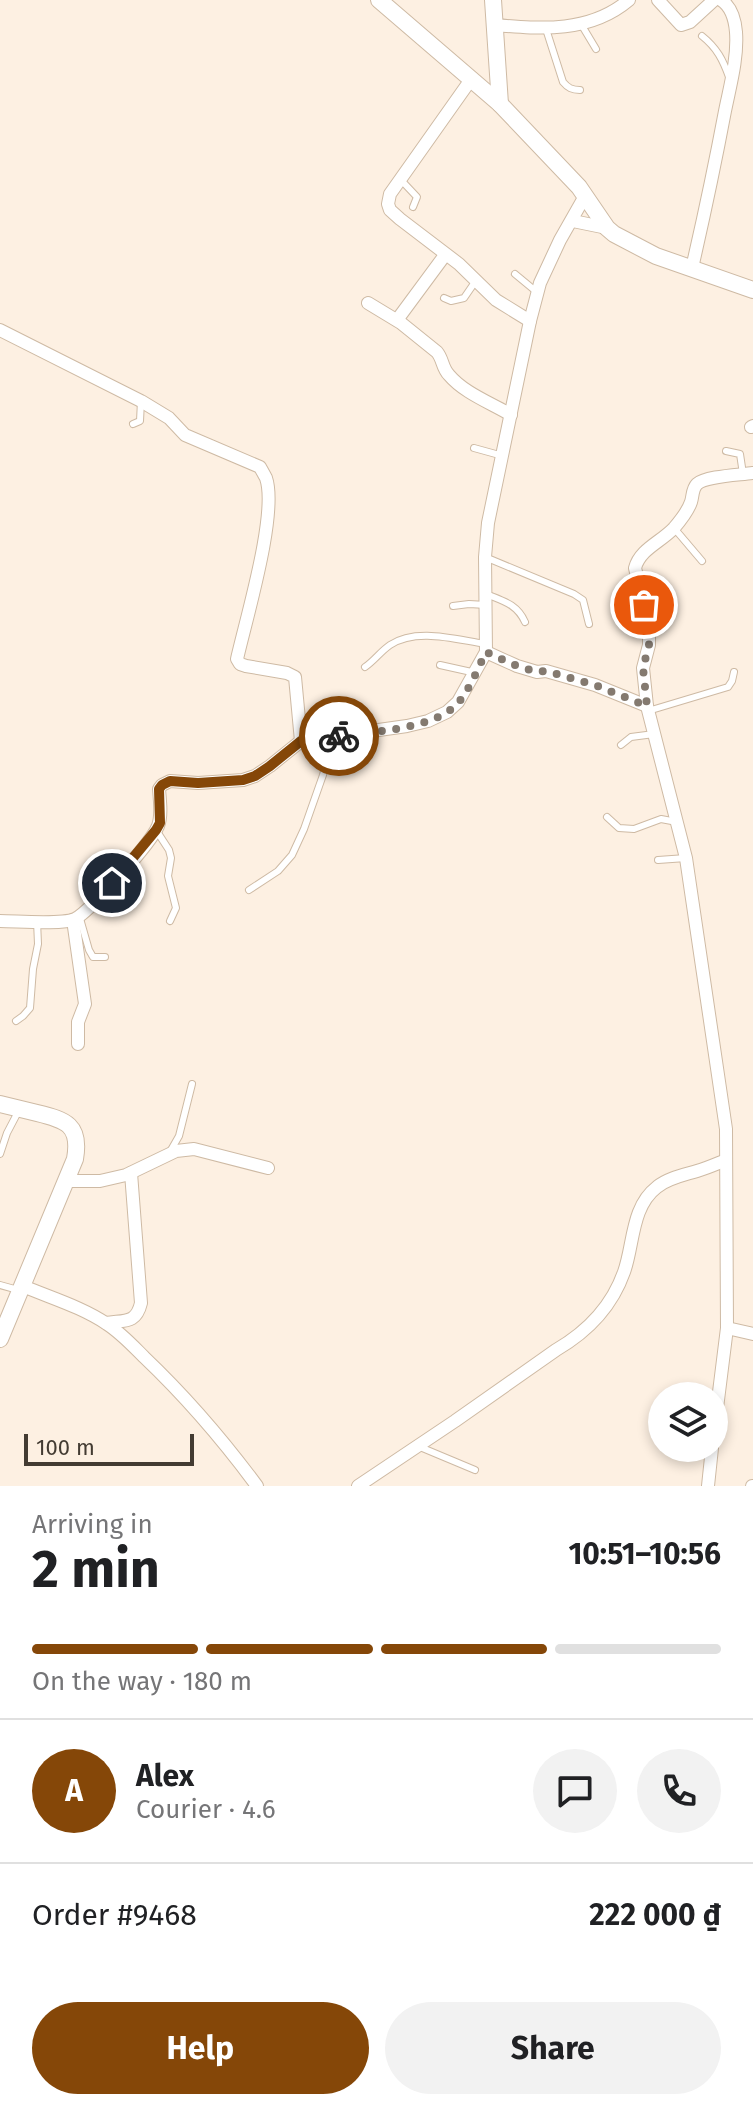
<!DOCTYPE html>
<html lang="en">
<head>
<meta charset="utf-8">
<style>
	body { margin:0; font-family:"Fira Sans",sans-serif; background:#f2f2f2; color:#202124; height:100vh; display:flex; flex-direction:column; font-size:30px; white-space:nowrap }
	* { box-sizing:border-box; margin:0 }
	p { font-size:26px; color:#757577 }
	.icon { flex:none; width:44px; height:44px; fill:none; stroke:currentColor; stroke-width:2; stroke-linecap:round; stroke-linejoin:round }
	.map { position:relative; height:1486px; overflow:hidden }
	.side { display:flex; flex-direction:column; background:#fff; flex:1 }
	.side>* { flex:none }
	.controls { position:absolute; left:648px; top:1382px; display:grid; gap:16px }
	.controls a { display:grid; place-items:center; width:80px; height:80px; border-radius:50%; background:#fff; box-shadow:0 4px 12px #0003; font-size:40px }
	.scale { position:absolute; left:24px; bottom:20px; width:170px; box-sizing:border-box; padding-left:8px; border:4px solid #433b32; border-top:0; font-size:22px; line-height:28px; white-space:nowrap; color:#433b32; -webkit-text-stroke:6px #fdf0e2; paint-order:stroke }
	.pin { position:absolute; display:grid; place-items:center; width:68px; height:68px; color:#fff; margin:-34px; border:4px solid #fff; border-radius:50%; box-shadow:0 2px 8px #0007 }
	.courier { position:absolute; display:grid; place-items:center; width:80px; height:80px; margin:-40px; border:6px solid #854708; border-radius:50%; background:#fff; color:#222; box-shadow:0 2px 10px #0007 }
	.head em { font-style:normal; font-weight:700 }
	.head div { display:flex; flex-direction:column-reverse }
	.head { display:flex; align-items:center; justify-content:space-between; height:136px; padding:0 32px }
	h1 { font-size:52px; font-weight:700; line-height:60px }
	.bar { display:grid; grid-template-columns:repeat(4,1fr); gap:12px 8px; align-content:center; height:96px; padding:0 32px }
	.bar i { height:10px; border-radius:6px; background:#e0e0e0 }
	.bar .on { background:#854708 }
	.bar p { grid-column:span 4 }
	.line { display:flex; align-items:center; gap:20px; padding:0 32px; border-top:2px solid #e0e0e0 }
	.line div { flex:1 }
	.round { display:grid; place-items:center; flex:none; width:84px; height:84px; border-radius:42px; background:#f2f2f2 }
	.action { display:flex; gap:16px; margin-top:auto; padding:16px 32px }
	.action a { flex:1; height:92px; border-radius:48px; background:#854708; color:#fff; font-size:32px; font-weight:700; line-height:92px; text-align:center }
	.action a+a { background:#f2f2f2; color:#202124 }
	.map>svg:first-child { display:block }
	.lines { fill:none; stroke-linecap:round; stroke-linejoin:round }
	.lane-casing { stroke:#cebaa4; stroke-width:8 }
	.street-casing { stroke:#cebaa4; stroke-width:14 }
	.secondary-casing { stroke:#cebaa4; stroke-width:18 }
	.lane { stroke:#fff; stroke-width:6 }
	.street { stroke:#fff; stroke-width:12 }
	.secondary { stroke:#fff; stroke-width:16 }
	.done { stroke:#847a70; stroke-width:8; stroke-dasharray:0 14.4 }
	.route { stroke:#854708; stroke-width:10 }
</style>
</head>
<body>
<div class="map">
<svg width="753" height="1486" viewBox="0 0 753 1486">
	<rect width="100%" height="100%" fill="#fdf0e2"/>
	<g class="lines">
		<g class="lane-casing">
			<g id="lane">
				<path d="M 581,24 L 596,49"/>
				<path d="M 546,29 L 563,82 C 568,88 572,90 580,90"/>
				<path d="M 702,36 C 717,48 723,60 729,77"/>
				<path d="M 401,180 L 417,197 L 413,207"/>
				<path d="M 515,274 L 538,293"/>
				<path d="M 444,298 L 451,301 L 464,298 L 475,282"/>
				<path d="M 133,424 L 140,421 L 141,401"/>
				<path d="M 474,448 L 503,456"/>
				<path d="M 726,451 L 740,454 L 743,474"/>
				<path d="M 674,528 L 702,561"/>
				<path d="M 485,557 L 574,594 L 583,600 L 589,624"/>
				<path d="M 486,594 C 503,601 517,604 525,622"/>
				<path d="M 453,606 L 469,604 L 486,605"/>
				<path d="M 440,665 L 476,673"/>
				<path d="M 365,667 C 374,661 381,651 390,645 C 417,627 457,640 486,644"/>
				<path d="M 648,711 L 728,687 L 732,681 L 734,672"/>
				<path d="M 621,745 L 631,737 L 654,734"/>
				<path d="M 607,817 L 619,828 L 634,829 L 661,819 L 677,822"/>
				<path d="M 156,830 L 169,850 L 171,858 L 168,876 L 176,908 L 170,921"/>
				<path d="M 658,860 L 686,858"/>
				<path d="M 249,890 L 278,871 L 292,855 L 304,829 L 323,775 L 333,736"/>
				<path d="M 79,915 L 89,950 L 93,957 L 105,957"/>
				<path d="M 16,1021 L 23,1016 L 30,1008 L 33,969 L 38,944 L 37,921"/>
				<path d="M 171,1150 L 179,1136 L 192,1084"/>
				<path d="M 0,1154 L 7,1133 L 18,1112"/>
				<path d="M 0,1285 L 18,1290"/>
				<path d="M 420,1447 L 475,1470"/>
			</g>
		</g>
		<g class="street-casing">
			<g id="street">
				<path d="M 658,0 L 681,25 L 690,22 L 714,0"/>
				<path d="M 495,25 C 542,29 590,33 629,0"/>
				<path d="M 472,78 L 390,194 L 388,204 L 390,210 L 400,219 L 459,264 L 496,300 L 530,321"/>
				<path d="M 573,221 L 607,228"/>
				<path d="M 692,268 C 704,216 715,164 725,111 C 730,86 738,58 736,32 C 735,20 732,7 721,0"/>
				<path d="M 368,303 L 401,323 L 437,352 C 443,359 442,368 449,375 C 464,393 491,403 511,415"/>
				<path d="M 397,320 L 445,255"/>
				<path d="M 0,330 L 141,401 L 169,418 L 185,435 L 260,467 C 261,469 265,476 266,478 C 278,513 246,619 237,659 L 240,664 L 246,666 L 287,673 L 295,677 L 301,741"/>
				<path d="M 751,427 L 753,426"/>
				<path d="M 486,652 L 517,666 L 537,672 L 546,671 L 595,685 L 647,706"/>
				<path d="M 73,920 L 85,1004 L 78,1022 L 78,1044"/>
				<path d="M 0,921 C 17,921 61,925 75,919 C 90,911 151,843 158,826 C 162,816 160,801 159,789 L 162,785 L 170,781 L 198,783 L 243,780 L 255,776 L 270,766 L 301,741 L 407,726 L 428,721 L 447,712 L 458,702 L 486,652 L 485,557 L 488,523 L 530,321 L 540,283 L 560,240 L 585,196"/>
				<path d="M 66,1181 L 100,1181 L 126,1175 L 176,1151 L 194,1149 L 268,1168"/>
				<path d="M 23,1286 C 51,1298 82,1307 107,1324 C 121,1333 132,1345 144,1357 C 185,1396 223,1440 257,1486"/>
				<path d="M 106,1323 C 125,1320 136,1324 141,1303 L 131,1173"/>
				<path d="M 727,1328 L 753,1334"/>
				<path d="M 714,1432 L 727,1328 L 726,1129 L 686,858 L 647,706 L 643,668 L 649,645 L 649,626 L 635,568 C 640,549 661,542 674,528 C 680,521 688,511 691,502 C 693,496 692,489 697,484 C 706,476 740,475 753,473"/>
				<path d="M 358,1486 L 455,1421 L 556,1350 C 587,1332 612,1306 624,1272 C 634,1244 631,1207 657,1187 C 668,1178 684,1175 697,1171 C 707,1168 716,1164 726,1160"/>
				<path d="M 708,1486 L 712,1448"/>
				<path d="M 752,1486 L 753,1486"/>
			</g>
		</g>
		<g class="secondary-casing">
			<g id="secondary">
				<path d="M 379,0 L 500,104 L 579,187 L 607,228 L 614,234 L 656,256 L 753,290"/>
				<path d="M 493,0 L 500,104"/>
				<path d="M 0,1104 C 12,1107 25,1110 37,1113 C 66,1120 81,1125 75,1159 L 0,1339"/>
			</g>
		</g>
		<use href="#lane" class="lane"/>
		<use href="#street" class="street"/>
		<use href="#secondary" class="secondary"/>
	</g>
	<g class="lines">
		<path class="done" d="M 339,736 C 374,731 435,730 459,702 C 471,687 478,668 486,652 L 517,666 L 537,672 L 546,671 L 595,685 L 647,706 L 643,668 L 649,645 L 649,626 L 644,605"/>
		<path class="route" d="M 112,883 L 156,830 L 160,823 L 159,789 L 162,785 L 170,781 L 198,783 L 243,780 L 255,776 L 270,766 L 301,741 L 339,736"/>
	</g>
</svg>
<div class="controls">
<a><svg class="icon" aria-label="layers" viewBox="0 0 24 24"><path d="M12 4l9 5-9 5-9-5zM3 14l9 5 9-5"/></svg></a>
</div>
<div class="scale">100 m</div>
<div class="pin" style="left:644px;top:605px;background:#ea580c"><svg class="icon" aria-label="bag" viewBox="0 0 24 24"><path d="M5 8h14l-1 12H6zM9 8a3 3 0 0 1 6 0"/></svg></div>
<div class="pin" style="left:112px;top:883px;background:#1f2937"><svg class="icon" aria-label="home" viewBox="0 0 24 24"><path d="M3 11l9-7 9 7M6 9v11h12V9"/></svg></div>
<div class="courier" style="left:339px;top:736px"><svg class="icon" aria-label="bike" viewBox="0 0 24 24"><circle cx="6" cy="16" r="4"/><circle cx="18" cy="16" r="4"/><path d="M6 16l4-8h5l3 8M10 8l3 8H6M13 5h3"/></svg></div>
</div>
<section class="side">
<div class="head"><div><h1>2 min</h1><p>Arriving in</p></div><em>10:51–10:56</em></div>
<div class="bar"><i class="on"></i><i class="on"></i><i class="on"></i><i></i><p>On the way · 180 m</p></div>
<div class="line" style="height:144px"><b class="round" style="background:#854708;color:#fff">A</b><div><b>Alex</b><p>Courier · 4.6</p></div><a class="round"><svg class="icon" aria-label="chat" viewBox="0 0 24 24"><path d="M4 5h16v11H9l-5 4z"/></svg></a><a class="round"><svg class="icon" aria-label="phone" viewBox="0 0 24 24"><path d="M5 4h4l2 5-3 2q2 4 5 5l2-3 5 2v4C11 20 4 13 5 4z"/></svg></a></div>
<div class="line" style="height:104px"><div>Order #9468</div><b>222 000 ₫</b></div>
<div class="action"><a>Help</a><a>Share</a></div>
</section>
</body>
</html>
